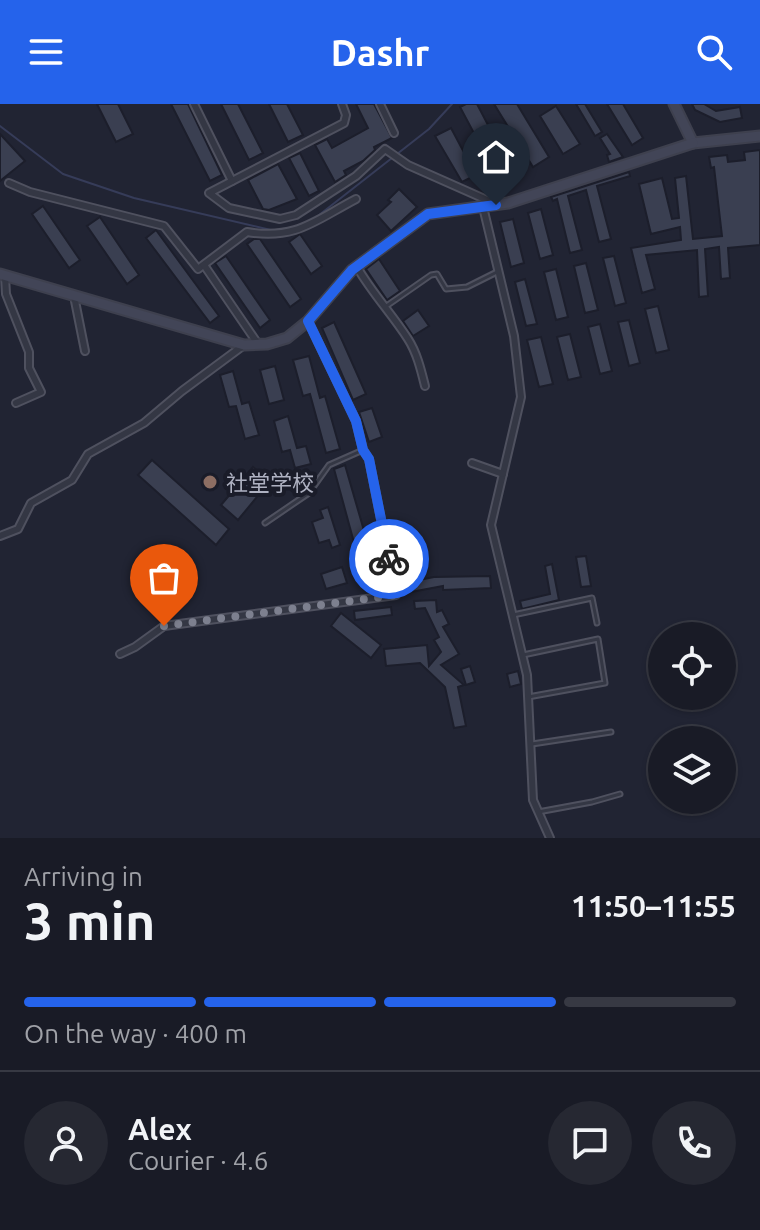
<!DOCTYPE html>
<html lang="en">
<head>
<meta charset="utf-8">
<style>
	body { margin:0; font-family:Ubuntu,"Noto Sans SC",sans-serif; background:#262832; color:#f1f3f6; height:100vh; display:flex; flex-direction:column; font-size:30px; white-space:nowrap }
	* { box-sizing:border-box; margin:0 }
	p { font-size:26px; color:#9fa1a7 }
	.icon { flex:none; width:44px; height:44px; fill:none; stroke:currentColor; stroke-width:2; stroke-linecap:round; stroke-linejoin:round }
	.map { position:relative; height:734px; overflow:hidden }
	.panel { display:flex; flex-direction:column; background:#191b26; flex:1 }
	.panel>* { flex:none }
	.fabs { position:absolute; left:648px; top:518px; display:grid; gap:16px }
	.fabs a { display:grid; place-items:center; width:88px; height:88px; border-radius:50%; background:#191b26; box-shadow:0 2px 6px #0004,0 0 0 2px #373943; font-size:40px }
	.pin { position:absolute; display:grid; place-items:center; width:68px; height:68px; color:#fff; margin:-82px -34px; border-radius:50% 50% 50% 0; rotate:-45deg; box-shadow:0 0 8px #0007 }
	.pin .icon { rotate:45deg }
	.courier { position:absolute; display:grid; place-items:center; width:80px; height:80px; margin:-40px; border:6px solid #2563eb; border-radius:50%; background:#fff; color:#222; box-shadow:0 2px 10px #0007 }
	.summary em { font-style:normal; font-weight:700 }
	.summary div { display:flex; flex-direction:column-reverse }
	.summary { display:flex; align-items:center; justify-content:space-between; height:136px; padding:0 24px }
	h1 { font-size:52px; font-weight:700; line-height:60px }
	.bar { display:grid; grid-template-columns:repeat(4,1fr); gap:12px 8px; align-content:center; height:96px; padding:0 24px }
	.bar i { height:10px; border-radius:6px; background:#373943 }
	.bar .current { background:#2563eb }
	.bar p { grid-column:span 4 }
	.line { display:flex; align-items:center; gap:20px; padding:0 24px; border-top:2px solid #373943 }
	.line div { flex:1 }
	.round { display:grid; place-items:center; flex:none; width:84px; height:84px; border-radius:42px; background:#262832 }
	header { display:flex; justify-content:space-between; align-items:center; height:104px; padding:0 24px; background:#2563eb; color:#fff; font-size:36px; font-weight:700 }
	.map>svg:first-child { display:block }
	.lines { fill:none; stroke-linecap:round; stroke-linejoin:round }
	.stream { stroke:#363c59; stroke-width:2 }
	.building { fill:#3a3f51; stroke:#1c1e2b; stroke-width:2 }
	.lane-casing { stroke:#4f515f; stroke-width:7 }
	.street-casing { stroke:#4f515f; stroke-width:10 }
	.secondary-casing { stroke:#3e404e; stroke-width:13 }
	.lane { stroke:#343744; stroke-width:3 }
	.street { stroke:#343744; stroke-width:6 }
	.secondary { stroke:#424557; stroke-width:9 }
	.done { stroke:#7d808f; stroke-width:8; stroke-dasharray:0 14.4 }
	.route { stroke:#2563eb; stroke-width:10 }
	.education-dot { fill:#8d6e63; stroke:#1a1c29; stroke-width:3 }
	.labels { text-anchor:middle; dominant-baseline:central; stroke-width:8; stroke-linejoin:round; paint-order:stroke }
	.poi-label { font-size:22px; fill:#aeb1c1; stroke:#1a1c29; text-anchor:start }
</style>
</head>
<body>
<header><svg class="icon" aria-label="menu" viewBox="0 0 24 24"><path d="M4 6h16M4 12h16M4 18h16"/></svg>Dashr<svg class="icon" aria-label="search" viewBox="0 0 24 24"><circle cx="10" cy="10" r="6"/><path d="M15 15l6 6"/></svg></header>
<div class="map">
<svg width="760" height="734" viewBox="0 0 760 734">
	<rect width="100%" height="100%" fill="#212433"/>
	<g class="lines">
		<g class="stream">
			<path d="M 0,22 L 63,70 L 134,94 L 275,127"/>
			<path d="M 314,115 L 429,25 L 452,0"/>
		</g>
	</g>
	<g class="building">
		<path d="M 97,0 L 118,0 L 133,30 L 116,38 Z"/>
		<path d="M 171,0 L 188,0 L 222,71 L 210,77 Z"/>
		<path d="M 221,0 L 238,0 L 263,49 L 249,56 Z"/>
		<path d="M 269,0 L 287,0 L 303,31 L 288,38 Z"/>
		<path d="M 356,0 L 374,0 L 392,34 L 374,43 L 375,46 L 363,57 L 344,67 L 346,71 L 335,78 L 315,41 L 327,35 L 332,44 L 368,24 Z"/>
		<path d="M 466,0 L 477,0 L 507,57 L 493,65 L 460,3 Z"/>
		<path d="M 494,0 L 517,0 L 549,53 L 533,63 Z"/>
		<path d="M 576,0 L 585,0 L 602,28 L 595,32 Z"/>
		<path d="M 607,0 L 623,0 L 643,34 L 632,41 Z"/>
		<path d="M 692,0 L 704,0 L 716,7 L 740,3 L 742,14 L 720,18 L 695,6 Z"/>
		<path d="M 556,2 L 580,40 L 563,50 L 540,12 Z"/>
		<path d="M 451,24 L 476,71 L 462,78 L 435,32 Z"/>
		<path d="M 0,30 L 25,57 L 0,77 Z"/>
		<path d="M 607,30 L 623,53 L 609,58 L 607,51 L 610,50 L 600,34 Z"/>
		<path d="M 760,46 L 760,141 L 728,144 L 730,174 L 721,175 L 719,143 L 705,145 L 708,192 L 699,193 L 697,146 L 646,151 L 655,185 L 642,189 L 631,144 L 681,136 L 680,123 L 651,130 L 639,80 L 662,74 L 672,115 L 679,114 L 675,74 L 686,72 L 693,135 L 722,132 L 714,63 L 711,64 L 709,53 L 727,51 L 728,58 L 745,56 L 744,48 Z"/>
		<path d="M 300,49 L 319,87 L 309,92 L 289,54 Z"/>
		<path d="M 278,60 L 297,95 L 269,106 L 263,105 L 248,76 Z"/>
		<path d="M 629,68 L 630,72 L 597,82 L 611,135 L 599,138 L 586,86 L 568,92 L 582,146 L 570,149 L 557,95 L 553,97 L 551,93 Z"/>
		<path d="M 399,85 L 417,103 L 391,127 L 377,111 L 391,98 L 388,96 Z"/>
		<path d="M 43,102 L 80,156 L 69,164 L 32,110 Z"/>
		<path d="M 541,105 L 553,151 L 540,155 L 528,109 Z"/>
		<path d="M 100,113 L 139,171 L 127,180 L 87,122 Z"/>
		<path d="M 513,115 L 524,159 L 511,163 L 500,118 Z"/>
		<path d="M 156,126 L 219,212 L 210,219 L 146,134 Z"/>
		<path d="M 300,130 L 322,162 L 311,170 L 289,138 Z"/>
		<path d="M 254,135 L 260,135 L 301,195 L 290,203 L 247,140 Z"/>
		<path d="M 226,152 L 270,216 L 260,224 L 215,159 Z"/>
		<path d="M 614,152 L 626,199 L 615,202 L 603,154 Z"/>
		<path d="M 379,155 L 400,187 L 387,196 L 366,165 Z"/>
		<path d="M 586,159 L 598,206 L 585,209 L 574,162 Z"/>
		<path d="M 556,165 L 568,213 L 556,216 L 544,168 Z"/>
		<path d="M 525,175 L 537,220 L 526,222 L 515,178 Z"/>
		<path d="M 658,202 L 669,246 L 656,249 L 645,205 Z"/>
		<path d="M 418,206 L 429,222 L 413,232 L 403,217 Z"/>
		<path d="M 629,216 L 640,259 L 629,262 L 618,218 Z"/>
		<path d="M 334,218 L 366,290 L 353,296 L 322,224 Z"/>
		<path d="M 600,220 L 612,267 L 600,270 L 588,223 Z"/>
		<path d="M 570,230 L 581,273 L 568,276 L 557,233 Z"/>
		<path d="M 541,233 L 553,280 L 539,283 L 527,236 Z"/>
		<path d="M 309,252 L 320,294 L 325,292 L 340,345 L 326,349 L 310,290 L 303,292 L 293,256 Z"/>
		<path d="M 275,262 L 284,296 L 269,300 L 260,266 Z"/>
		<path d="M 233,267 L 242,300 L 249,298 L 259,331 L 245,335 L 236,302 L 229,303 L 220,271 Z"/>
		<path d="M 372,304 L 382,333 L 369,338 L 359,308 Z"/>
		<path d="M 288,312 L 297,344 L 306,342 L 311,360 L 295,364 L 290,346 L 282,348 L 274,317 Z"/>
		<path d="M 152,356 L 229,425 L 216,441 L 138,371 Z"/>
		<path d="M 345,361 L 378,475 L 365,479 L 334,365 Z"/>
		<path d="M 253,363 L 270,377 L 238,416 L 221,401 Z"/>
		<path d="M 328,403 L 340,441 L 332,444 L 329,436 L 319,439 L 312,418 L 323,414 L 320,406 Z"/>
		<path d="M 586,452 L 591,482 L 581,483 L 576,453 Z"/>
		<path d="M 552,460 L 559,496 L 522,505 L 520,497 L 550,490 L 545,462 Z"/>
		<path d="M 342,463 L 347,479 L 326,485 L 321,470 Z"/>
		<path d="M 490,472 L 491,484 L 443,486 L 443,482 L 411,488 L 409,478 L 434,473 Z"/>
		<path d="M 436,496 L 437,508 L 442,506 L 449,520 L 443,523 L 459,550 L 441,561 L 464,581 L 458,583 L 466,622 L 454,624 L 445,583 L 420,559 L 386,562 L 384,545 L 427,541 L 429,562 L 441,548 L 434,536 L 439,533 L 425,504 L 415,505 L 414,497 Z"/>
		<path d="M 391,503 L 392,511 L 355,516 L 354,507 Z"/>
		<path d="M 341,509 L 381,541 L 371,554 L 331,522 Z"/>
		<path d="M 470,562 L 475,578 L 466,581 L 461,565 Z"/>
		<path d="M 518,567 L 521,580 L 510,583 L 507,570 Z"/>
	</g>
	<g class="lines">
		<g class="lane-casing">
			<g id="lane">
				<path d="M 385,203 L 431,171 L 437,170 L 446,185 L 467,183 L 499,167"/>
				<path d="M 265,419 L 309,389 L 329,361 L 363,346"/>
				<path d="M 513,511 L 592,494 L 597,519"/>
				<path d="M 523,551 L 598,535 L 605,579 L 528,593"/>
				<path d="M 532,640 L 611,628"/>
				<path d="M 538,708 L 592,698 L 620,690"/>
			</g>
		</g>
		<g class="street-casing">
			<g id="street">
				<path d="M 194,0 L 232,77"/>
				<path d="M 342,0 L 346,11 L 344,19 L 209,89 L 229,104 L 280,115 L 296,111 L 356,72 L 385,45 L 408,61 L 496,100"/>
				<path d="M 380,0 L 394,29"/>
				<path d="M 9,79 L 30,88 L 164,122 L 198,165 L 247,128 C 296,136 314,117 356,95"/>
				<path d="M 483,103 L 514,232 L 521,293 L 491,421 L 527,571 L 533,696 L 550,734"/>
				<path d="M 204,161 L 258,240"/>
				<path d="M 357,163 C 372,189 392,210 408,235 C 417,249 421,266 425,282"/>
				<path d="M 5,172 L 6,190 L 29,248 L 29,264 L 41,288 L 16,299"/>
				<path d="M 74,192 L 85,247"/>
				<path d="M 472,359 L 503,370"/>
				<path d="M 0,432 L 18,425 L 31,399 L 72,376 L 88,350 L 144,319 L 182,287 L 244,241"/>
				<path d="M 120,550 L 135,543 L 164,522 L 396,491 L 369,355 L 363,346 L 356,317 L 308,217"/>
			</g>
		</g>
		<g class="secondary-casing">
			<g id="secondary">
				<path d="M 674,0 L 693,39 L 760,32"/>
				<path d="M 0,170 L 244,241 L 267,240 L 287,234 L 308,217 L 352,166 L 428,110 L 508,99 L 693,39"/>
			</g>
		</g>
		<use href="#lane" class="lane"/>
		<use href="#street" class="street"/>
		<use href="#secondary" class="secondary"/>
	</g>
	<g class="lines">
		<path class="done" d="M 164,522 L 396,491 L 389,455"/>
		<path class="route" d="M 389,455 L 369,355 L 363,346 L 356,317 L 308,217 L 352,166 L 428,110 L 496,101"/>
	</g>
	<circle class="education-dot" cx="210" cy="378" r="8"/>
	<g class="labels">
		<g class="poi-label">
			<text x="226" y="378">社堂学校</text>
		</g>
	</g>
</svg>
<div class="fabs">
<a><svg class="icon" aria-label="locate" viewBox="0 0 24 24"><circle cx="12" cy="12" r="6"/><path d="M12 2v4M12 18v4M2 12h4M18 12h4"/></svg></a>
<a><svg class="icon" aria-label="layers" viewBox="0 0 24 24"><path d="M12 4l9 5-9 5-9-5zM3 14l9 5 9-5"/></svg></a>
</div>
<div class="pin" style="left:164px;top:522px;background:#ea580c"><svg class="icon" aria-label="bag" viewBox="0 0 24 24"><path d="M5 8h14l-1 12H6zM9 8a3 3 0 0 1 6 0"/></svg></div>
<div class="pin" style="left:496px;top:101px;background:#1f2937"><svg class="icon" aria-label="home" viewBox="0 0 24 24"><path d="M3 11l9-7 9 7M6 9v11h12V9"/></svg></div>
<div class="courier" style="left:389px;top:455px"><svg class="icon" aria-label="bike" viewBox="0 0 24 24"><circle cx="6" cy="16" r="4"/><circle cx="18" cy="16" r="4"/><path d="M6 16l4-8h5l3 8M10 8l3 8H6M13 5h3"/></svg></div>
</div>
<section class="panel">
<div class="summary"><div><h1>3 min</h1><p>Arriving in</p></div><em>11:50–11:55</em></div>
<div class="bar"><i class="current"></i><i class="current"></i><i class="current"></i><i></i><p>On the way · 400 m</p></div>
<div class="line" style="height:144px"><a class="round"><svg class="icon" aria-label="person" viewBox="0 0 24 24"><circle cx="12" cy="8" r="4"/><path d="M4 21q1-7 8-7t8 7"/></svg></a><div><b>Alex</b><p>Courier · 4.6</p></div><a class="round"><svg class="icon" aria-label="chat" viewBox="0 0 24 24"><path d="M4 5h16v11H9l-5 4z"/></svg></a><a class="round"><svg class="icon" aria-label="phone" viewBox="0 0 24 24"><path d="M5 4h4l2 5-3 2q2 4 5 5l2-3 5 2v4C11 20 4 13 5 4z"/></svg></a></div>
</section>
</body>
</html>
